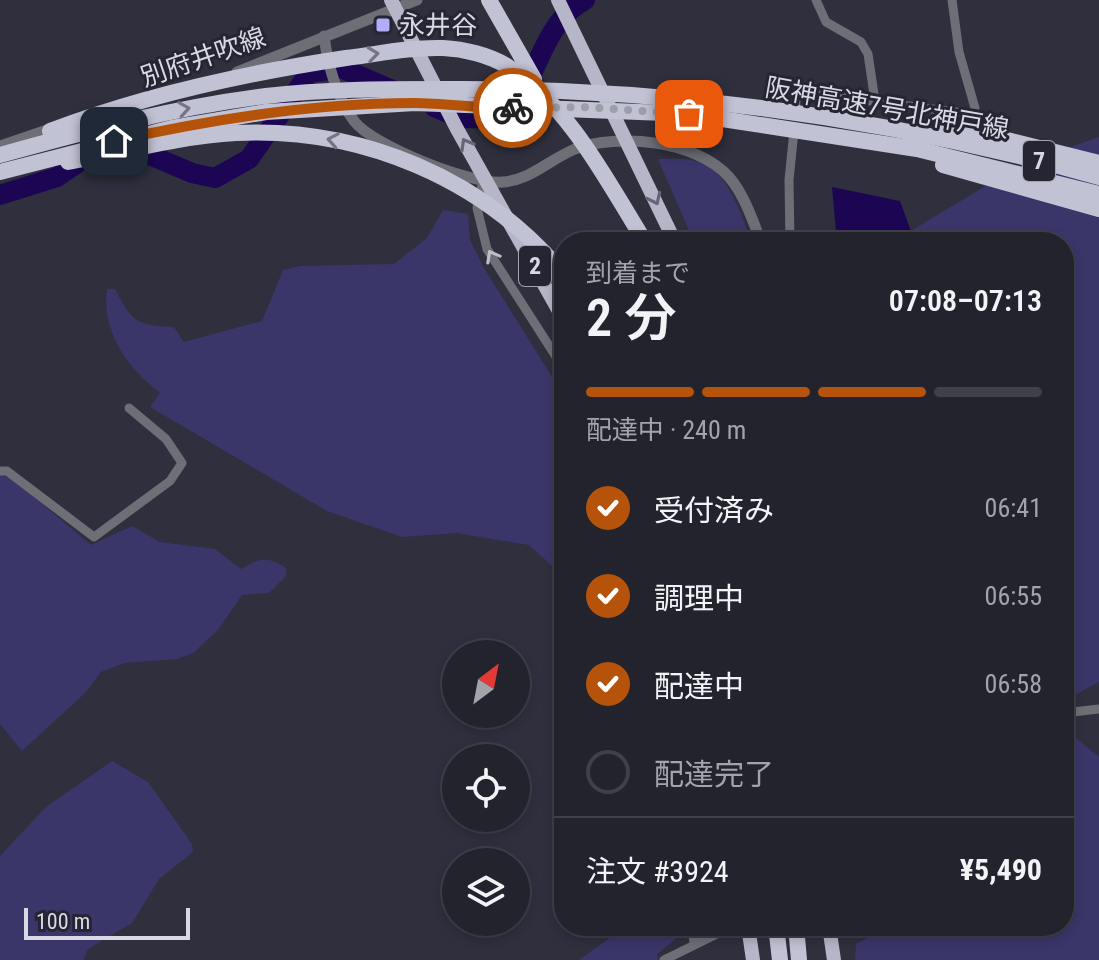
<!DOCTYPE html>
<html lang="ja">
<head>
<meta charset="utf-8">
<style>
	body { margin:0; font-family:"Roboto Condensed","Noto Sans JP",sans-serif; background:#2f2f3a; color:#f1f3f6; height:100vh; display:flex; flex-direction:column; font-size:30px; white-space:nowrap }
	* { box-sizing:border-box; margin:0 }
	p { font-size:26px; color:#a3a4aa }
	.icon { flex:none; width:44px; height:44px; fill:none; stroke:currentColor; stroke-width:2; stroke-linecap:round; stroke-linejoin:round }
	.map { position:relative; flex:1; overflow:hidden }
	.sheet { position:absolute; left:554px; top:232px; width:520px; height:704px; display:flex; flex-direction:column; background:#23232e; border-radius:32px; box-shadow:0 4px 12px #0003,0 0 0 2px #40404a }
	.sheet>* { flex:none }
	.needle { width:52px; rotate:32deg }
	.fabs { position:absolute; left:442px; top:640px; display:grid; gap:16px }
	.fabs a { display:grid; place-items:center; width:88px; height:88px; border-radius:50%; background:#23232e; box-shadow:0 4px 12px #0003,0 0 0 2px #40404a; font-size:40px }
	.scale { position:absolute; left:24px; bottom:20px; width:166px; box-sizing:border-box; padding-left:8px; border:4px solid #d8d9e2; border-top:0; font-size:22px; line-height:28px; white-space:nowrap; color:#d8d9e2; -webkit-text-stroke:6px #252534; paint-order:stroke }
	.pin { position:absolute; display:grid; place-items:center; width:68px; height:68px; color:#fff; margin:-34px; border-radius:16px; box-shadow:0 4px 12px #0006 }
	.courier { position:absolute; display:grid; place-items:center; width:80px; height:80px; margin:-40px; border:6px solid #b45309; border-radius:50%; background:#fff; color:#222; box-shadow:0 2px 10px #0007 }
	.summary em { font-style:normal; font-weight:600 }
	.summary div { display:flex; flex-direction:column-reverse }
	.summary { display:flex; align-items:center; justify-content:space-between; height:136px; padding:0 32px }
	h1 { font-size:52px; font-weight:600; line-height:60px }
	.bar { display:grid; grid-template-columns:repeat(4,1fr); gap:12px 8px; align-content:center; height:96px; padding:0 32px }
	.bar i { height:10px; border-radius:6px; background:#40404a }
	.bar .current { background:#b45309 }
	.bar p { grid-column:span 4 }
	.line { display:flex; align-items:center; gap:20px; padding:0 32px; border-top:2px solid #40404a }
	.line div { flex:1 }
	ol { padding:0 32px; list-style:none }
	li { display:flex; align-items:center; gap:24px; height:88px }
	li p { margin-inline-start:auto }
	li .icon { padding:8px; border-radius:50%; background:#b45309; color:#fff; stroke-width:4 }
	li:last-child { color:#a3a4aa }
	li i { width:44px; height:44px; border:4px solid #40404a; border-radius:50% }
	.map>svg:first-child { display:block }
	.green { fill:#3a3669 }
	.water { fill:#1c0553 }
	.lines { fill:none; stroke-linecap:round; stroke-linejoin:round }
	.river { stroke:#1c0553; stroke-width:20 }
	.minor { stroke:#6e6e76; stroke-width:9 }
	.tertiary { stroke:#6e6e76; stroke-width:11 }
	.trunk { stroke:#b6b6c8; stroke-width:14 }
	.motorway { stroke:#c2c2d5; stroke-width:16 }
	.oneway { stroke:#747484 }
	.oneway2 { stroke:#667 }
	.oneway3 { stroke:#bebec7 }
	.done { stroke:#9d9ea9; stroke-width:8; stroke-dasharray:0 14.4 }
	.route { stroke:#b45309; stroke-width:10 }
	.poi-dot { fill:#afaefa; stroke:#252534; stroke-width:3 }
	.labels { text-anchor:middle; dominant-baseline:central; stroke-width:6; stroke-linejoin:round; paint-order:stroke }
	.shield { fill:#252534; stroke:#a2a3ae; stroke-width:2 }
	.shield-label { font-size:24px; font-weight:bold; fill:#d8d9e2 }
	.poi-label { font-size:26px; fill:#d8d9e2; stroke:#252534; text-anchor:start }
	.street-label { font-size:26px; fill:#d8d9e2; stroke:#252534 }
</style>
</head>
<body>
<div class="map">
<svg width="1099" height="960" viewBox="0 0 1099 960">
	<rect width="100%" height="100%" fill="#2f2f3e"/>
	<g class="green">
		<path d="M 1099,137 L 1099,682 L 1071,697 L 1064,690 L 1064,242 L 892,242 L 1022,164 Z"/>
		<path d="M 658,159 C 670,159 685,158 696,161 C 730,171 740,214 752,242 L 694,242 Z"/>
		<path d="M 443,210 L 468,214 L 470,240 L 484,268 L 564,396 L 564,577 L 529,545 L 456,533 L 402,537 L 327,511 L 150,407 L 160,393 C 128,369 101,331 107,289 L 115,289 C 133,323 136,325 174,327 L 184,342 L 262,321 L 283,270 L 300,266 L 394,264 L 427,238 Z"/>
		<path d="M 0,474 L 14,480 L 91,545 L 132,526 L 160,542 L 215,549 L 241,569 C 259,558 268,556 286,568 L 286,576 L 269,593 L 242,595 L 218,630 L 193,653 L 177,659 L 124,663 L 101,672 L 86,692 L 22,751 L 0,724 Z"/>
		<path d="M 1064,728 L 1099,757 L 1099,960 L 855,960 L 856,944 L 889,926 L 1064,926 Z"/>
		<path d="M 112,761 L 148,782 L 192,844 L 193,852 L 159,879 L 132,923 L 88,949 L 83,960 L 0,960 L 0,856 L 46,807 Z"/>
		<path d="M 635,926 L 681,926 L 676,939 L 657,954 L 658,960 L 579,960 L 618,932 Z"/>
	</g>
	<path class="water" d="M 832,187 L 900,201 L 912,234 L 898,242 L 837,242 Z"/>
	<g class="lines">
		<g class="river">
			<path d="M 434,107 L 460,118 L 506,119 C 536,84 542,22 585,0"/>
			<path d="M 123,148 L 131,147 L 192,173 L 215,178 L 249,159 L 309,73 L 341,68 L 397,92"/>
			<path d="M 0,195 L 57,177 L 88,156"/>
		</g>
		<g class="minor">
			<path d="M 816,0 L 826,22 L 861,42 L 868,54 L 875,101"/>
			<path d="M 795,115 L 796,98 L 808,93 L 971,114 L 975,108 L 959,52 L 952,0"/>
			<path d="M 483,180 L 477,208 L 487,249 L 564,369"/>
			<path d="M 790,242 L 789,180 L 794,131"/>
			<path d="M 0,471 L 7,471 L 94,537 L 170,481 L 182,463 L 166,439 L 129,408"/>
			<path d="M 1064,713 L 1099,709"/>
			<path d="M 692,926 L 694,943"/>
			<path d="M 664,960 L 733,926"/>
		</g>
		<g class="tertiary">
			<path d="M 324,36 C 328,66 336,96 354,121 C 373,146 472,185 503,182 C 531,180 550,159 575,149 C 618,133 696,140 729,177 C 744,194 753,221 761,242"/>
			<path d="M 237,72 L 417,0"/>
			<path d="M 0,146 L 56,127"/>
		</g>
		<g class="trunk">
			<path d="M 391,0 L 457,129 L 564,320"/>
			<path d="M 558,0 L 675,242"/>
			<path d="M 748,926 L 753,960"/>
			<path d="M 829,926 L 834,960"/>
		</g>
		<g class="motorway">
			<path d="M 489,0 L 534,79"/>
			<path d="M 943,130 L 1007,140 L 1099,163"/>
			<path d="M 50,131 C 145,95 246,73 346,58 C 378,54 410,47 443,48 C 464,49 489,55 507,66 C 569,105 607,181 645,242"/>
			<path d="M 0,155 C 87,131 175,107 266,96 C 324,89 382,89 441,89 C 663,87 885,117 1099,177"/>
			<path d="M 68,162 C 122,152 180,136 236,133 C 361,127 484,178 564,275"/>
			<path d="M 943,165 L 1099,209"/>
			<path d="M 0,172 L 172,128 L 266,112 L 415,103 L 689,114 L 917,149 L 1099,194"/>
			<path d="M 776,926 L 780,960"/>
			<path d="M 796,926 L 799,960"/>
		</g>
	</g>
	<defs><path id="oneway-chevron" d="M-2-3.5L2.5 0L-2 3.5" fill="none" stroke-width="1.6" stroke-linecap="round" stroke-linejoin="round" transform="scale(2)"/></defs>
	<g class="oneway">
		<use href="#oneway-chevron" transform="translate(373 54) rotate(-8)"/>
		<use href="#oneway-chevron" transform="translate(184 109) rotate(-9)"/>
		<use href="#oneway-chevron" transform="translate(333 140) rotate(-170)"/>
	</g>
	<g class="oneway2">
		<use href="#oneway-chevron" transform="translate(466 144) rotate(-120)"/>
		<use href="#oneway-chevron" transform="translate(655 199) rotate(65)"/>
	</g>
	<use class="oneway3" href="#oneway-chevron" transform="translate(492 256) rotate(-119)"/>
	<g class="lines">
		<path class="done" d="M 513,108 L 583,107 L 689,114"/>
		<path class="route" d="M 114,141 C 212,119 313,103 414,103 C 447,103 480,109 513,108"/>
	</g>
	<rect class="poi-dot" x="375" y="17" width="16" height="16" rx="4"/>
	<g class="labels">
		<g class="shield">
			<rect x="1023" y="141" width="32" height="40" rx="6"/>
			<rect x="519" y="246" width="32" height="40" rx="6"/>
		</g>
		<g class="shield-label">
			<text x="1039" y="161">7</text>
			<text x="535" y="266">2</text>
		</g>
		<g class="poi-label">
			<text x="399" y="25">永井谷</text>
		</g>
		<g class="street-label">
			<text transform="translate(203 57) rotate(-19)">別府井吹線</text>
			<text transform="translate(887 108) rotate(10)">阪神高速7号北神戸線</text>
		</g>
	</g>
</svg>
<div class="fabs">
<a><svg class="needle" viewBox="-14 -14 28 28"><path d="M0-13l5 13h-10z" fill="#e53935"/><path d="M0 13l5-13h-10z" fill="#a3a4aa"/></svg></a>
<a><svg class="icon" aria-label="locate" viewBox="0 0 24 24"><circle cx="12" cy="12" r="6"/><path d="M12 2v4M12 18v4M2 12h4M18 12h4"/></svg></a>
<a><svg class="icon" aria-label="layers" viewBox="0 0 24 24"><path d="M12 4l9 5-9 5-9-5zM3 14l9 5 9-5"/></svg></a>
</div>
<div class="scale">100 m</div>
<div class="pin" style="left:689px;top:114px;background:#ea580c"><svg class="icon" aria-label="bag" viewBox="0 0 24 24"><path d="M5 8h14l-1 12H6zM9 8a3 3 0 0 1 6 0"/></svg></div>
<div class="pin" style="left:114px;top:141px;background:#1f2937"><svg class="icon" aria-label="home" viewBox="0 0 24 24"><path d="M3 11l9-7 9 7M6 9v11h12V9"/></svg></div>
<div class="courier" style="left:513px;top:108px"><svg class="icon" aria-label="bike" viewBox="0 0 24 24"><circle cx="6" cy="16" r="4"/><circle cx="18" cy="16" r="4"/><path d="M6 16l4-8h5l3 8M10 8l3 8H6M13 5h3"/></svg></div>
<section class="sheet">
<div class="summary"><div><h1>2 分</h1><p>到着まで</p></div><em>07:08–07:13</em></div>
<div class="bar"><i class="current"></i><i class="current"></i><i class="current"></i><i></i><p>配達中 · 240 m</p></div>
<ol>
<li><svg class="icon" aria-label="check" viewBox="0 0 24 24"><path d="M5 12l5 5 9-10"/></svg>受付済み<p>06:41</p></li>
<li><svg class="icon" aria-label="check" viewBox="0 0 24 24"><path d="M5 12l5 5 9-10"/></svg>調理中<p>06:55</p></li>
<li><svg class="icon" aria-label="check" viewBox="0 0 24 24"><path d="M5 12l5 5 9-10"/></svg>配達中<p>06:58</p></li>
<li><i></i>配達完了</li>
</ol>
<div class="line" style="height:104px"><div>注文 #3924</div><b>¥5,490</b></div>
</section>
</div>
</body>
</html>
